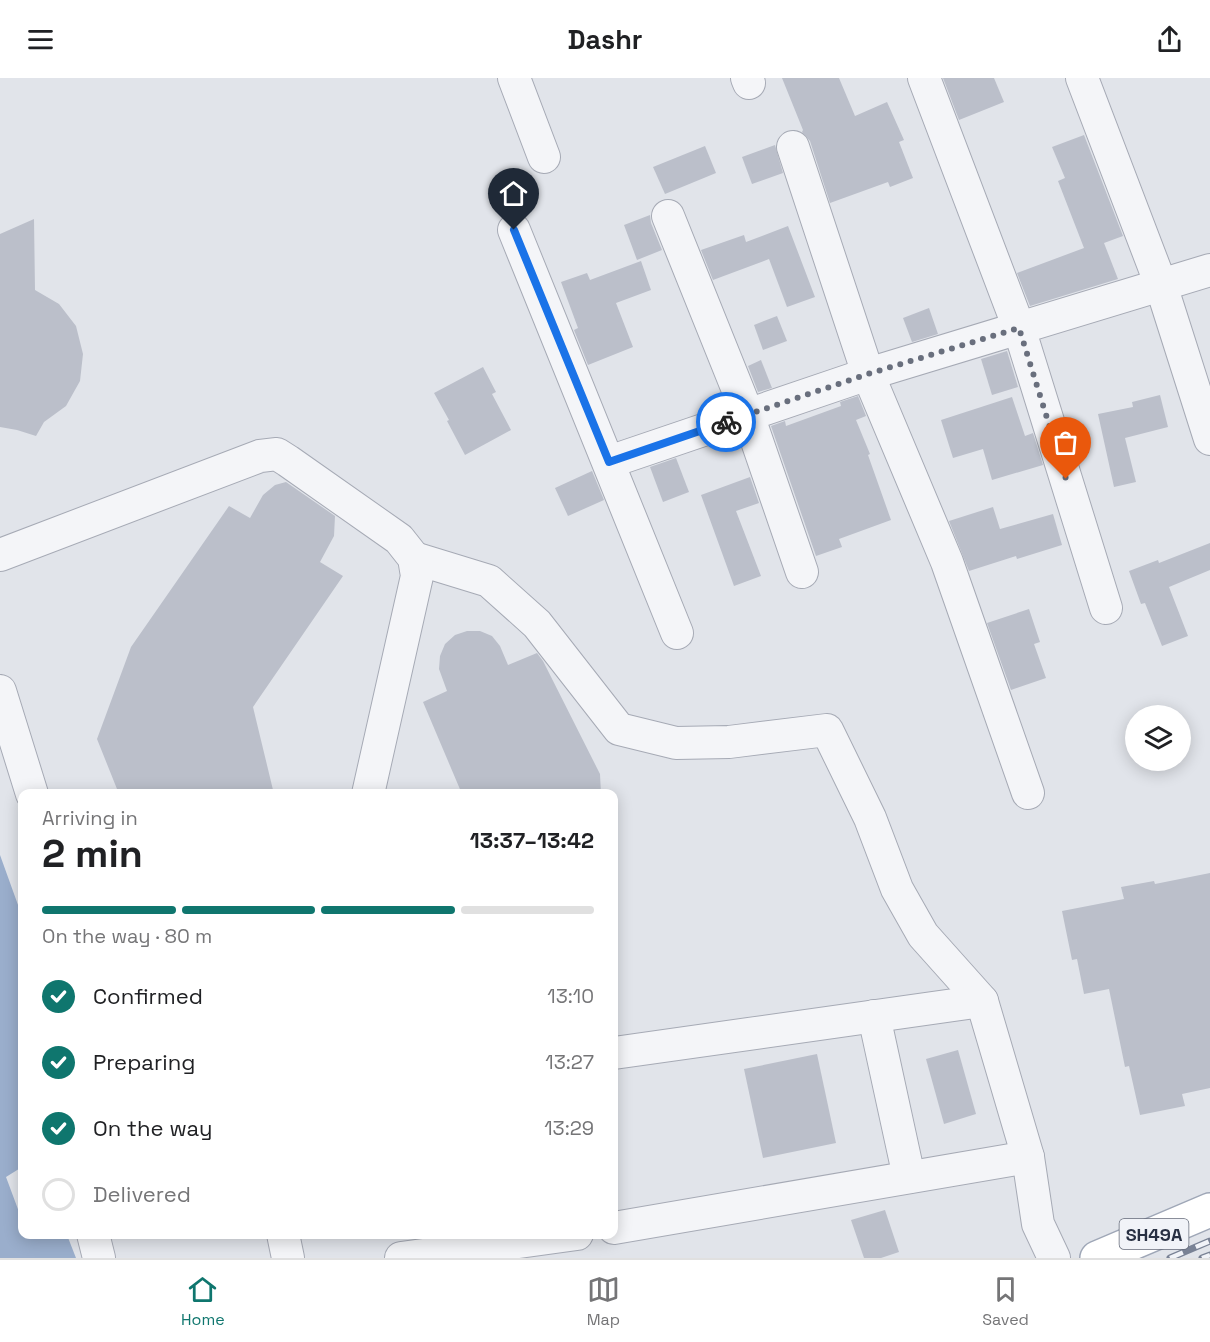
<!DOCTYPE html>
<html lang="en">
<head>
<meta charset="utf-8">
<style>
	body { margin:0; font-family:"Space Grotesk",sans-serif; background:#f6f6f6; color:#202124; height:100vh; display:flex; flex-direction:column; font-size:22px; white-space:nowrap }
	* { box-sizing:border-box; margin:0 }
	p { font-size:20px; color:#757577 }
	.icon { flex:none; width:33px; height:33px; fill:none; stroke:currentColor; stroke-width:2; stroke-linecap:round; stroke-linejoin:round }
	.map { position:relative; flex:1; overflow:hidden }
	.sheet { position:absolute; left:18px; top:711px; width:600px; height:450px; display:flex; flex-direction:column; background:#fff; border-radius:12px; box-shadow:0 3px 15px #0003 }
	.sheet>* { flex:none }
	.fabs { position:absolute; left:1125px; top:627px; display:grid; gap:12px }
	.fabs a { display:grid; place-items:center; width:66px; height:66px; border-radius:50%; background:#fff; box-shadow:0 3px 15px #0003; font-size:30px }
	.pin { position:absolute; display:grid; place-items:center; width:51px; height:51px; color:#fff; margin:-62px -26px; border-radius:50% 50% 50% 0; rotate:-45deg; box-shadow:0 0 6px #0007 }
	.pin .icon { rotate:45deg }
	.courier { position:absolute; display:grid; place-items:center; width:60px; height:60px; margin:-30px; border:4px solid #1a73e8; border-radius:50%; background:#fff; color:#222; box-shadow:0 2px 8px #0007 }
	.headline em { font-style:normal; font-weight:600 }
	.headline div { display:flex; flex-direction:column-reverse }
	.headline { display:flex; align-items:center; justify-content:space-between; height:102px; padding:0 24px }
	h1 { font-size:39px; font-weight:600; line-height:45px }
	.bar { display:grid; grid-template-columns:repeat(4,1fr); gap:9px 6px; align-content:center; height:72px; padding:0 24px }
	.bar i { height:8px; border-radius:4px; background:#e0e0e0 }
	.bar .active { background:#0f766e }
	.bar p { grid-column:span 4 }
	ol { padding:0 24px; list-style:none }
	li { display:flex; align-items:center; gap:18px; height:66px }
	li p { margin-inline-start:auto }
	li .icon { padding:6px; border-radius:50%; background:#0f766e; color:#fff; stroke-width:4 }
	li:last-child { color:#757577 }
	li i { width:33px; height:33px; border:3px solid #e0e0e0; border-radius:50% }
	header { display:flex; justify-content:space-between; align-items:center; height:78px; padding:0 24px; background:#fff; font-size:27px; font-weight:600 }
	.tabs { display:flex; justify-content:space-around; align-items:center; height:84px; border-top:2px solid #e0e0e0; background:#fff; font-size:16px; color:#757577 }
	.tabs a { display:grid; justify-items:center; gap:3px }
	.tabs .active { color:#0f766e }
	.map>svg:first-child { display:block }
	.water { fill:#9aaecc }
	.building { fill:#bbbfca }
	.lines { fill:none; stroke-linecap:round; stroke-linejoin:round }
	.minor-casing { stroke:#a6aab5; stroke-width:34 }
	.major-casing { stroke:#9fa7b7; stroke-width:36 }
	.minor { stroke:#f4f5f8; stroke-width:32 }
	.major { stroke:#fff; stroke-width:33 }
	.rail-casing { stroke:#798295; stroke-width:7 }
	.rail { stroke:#f1f3f8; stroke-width:4.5; stroke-dasharray:14; stroke-linecap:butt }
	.done { stroke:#696f7d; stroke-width:6; stroke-dasharray:0 10.8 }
	.route { stroke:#1a73e8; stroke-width:8 }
	.labels { text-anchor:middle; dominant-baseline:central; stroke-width:6; stroke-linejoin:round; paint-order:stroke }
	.shield { fill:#f1f3f8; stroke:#646a79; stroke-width:1.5 }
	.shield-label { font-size:18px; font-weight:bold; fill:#283043 }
</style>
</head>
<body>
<header><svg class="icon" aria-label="menu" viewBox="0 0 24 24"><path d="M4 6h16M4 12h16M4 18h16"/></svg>Dashr<svg class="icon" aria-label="share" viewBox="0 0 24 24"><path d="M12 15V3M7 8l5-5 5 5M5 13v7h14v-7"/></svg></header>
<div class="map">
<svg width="1210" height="1180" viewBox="0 0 1210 1180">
	<rect width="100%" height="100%" fill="#e1e4ea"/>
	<path class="water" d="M 0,777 L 22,838 L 22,1089 L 6,1099 L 22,1142 L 22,1156 L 67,1157 L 76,1180 L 0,1180 Z"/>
	<g class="building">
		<path d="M 782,0 L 839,0 L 855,38 L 887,24 L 904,62 L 899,64 L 913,100 L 890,109 L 888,104 L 830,125 L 810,63 L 802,54 L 803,52 Z"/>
		<path d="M 943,0 L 994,0 L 1004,24 L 959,42 Z"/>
		<path d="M 1084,57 L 1123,158 L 1104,165 L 1118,201 L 1030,228 L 1017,195 L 1084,170 L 1058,103 L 1065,100 L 1052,69 Z"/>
		<path d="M 775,67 L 783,95 L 752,106 L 742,79 Z"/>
		<path d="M 705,68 L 716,95 L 665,116 L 653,89 Z"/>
		<path d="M 650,137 L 651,145 L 662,172 L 637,182 L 624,147 Z"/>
		<path d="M 34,141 L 35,212 L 59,226 L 76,248 L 83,276 L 80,303 L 66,328 L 44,344 L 36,358 L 17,352 L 0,349 L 0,156 Z"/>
		<path d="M 788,148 L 815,219 L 787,229 L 769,181 L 713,202 L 701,172 L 744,157 L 746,164 Z"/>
		<path d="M 641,183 L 651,212 L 616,225 L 633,269 L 588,287 L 574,252 L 578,250 L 561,204 L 587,195 L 590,202 Z"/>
		<path d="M 929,230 L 938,256 L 912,264 L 903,240 Z"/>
		<path d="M 777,238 L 787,263 L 763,272 L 754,247 Z"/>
		<path d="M 1007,273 L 1018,309 L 992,317 L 981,281 Z"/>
		<path d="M 761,282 L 772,310 L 758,314 L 748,288 Z"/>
		<path d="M 483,289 L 496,314 L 492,316 L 511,352 L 465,377 L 447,343 L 449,342 L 434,315 Z"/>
		<path d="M 1160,317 L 1168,349 L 1125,360 L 1136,404 L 1114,409 L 1098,336 L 1133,329 L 1132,324 Z"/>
		<path d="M 858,318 L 866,338 L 856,342 L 870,376 L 868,377 L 891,442 L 839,461 L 842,469 L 816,478 L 771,348 L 785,343 L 786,348 L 841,328 L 840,324 Z"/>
		<path d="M 1012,319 L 1025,358 L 1033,355 L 1043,387 L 992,402 L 983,371 L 953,380 L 941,342 Z"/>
		<path d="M 676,380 L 689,414 L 663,424 L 650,389 Z"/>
		<path d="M 592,393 L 604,422 L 568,438 L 555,410 Z"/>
		<path d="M 750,399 L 759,425 L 736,433 L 761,498 L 734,508 L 701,417 Z"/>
		<path d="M 286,404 L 335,438 L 334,458 L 320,484 L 343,498 L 253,629 L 274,716 L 119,716 L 97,661 L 131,569 L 229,428 L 250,440 L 263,417 L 275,407 Z"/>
		<path d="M 993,429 L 1000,451 L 1053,436 L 1062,467 L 1017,481 L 1016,478 L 969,493 L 949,443 Z"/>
		<path d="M 1210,465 L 1210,492 L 1169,509 L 1188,558 L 1162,568 L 1145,525 L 1141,526 L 1129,493 L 1158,482 L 1159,485 Z"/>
		<path d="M 1029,531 L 1040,564 L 1034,566 L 1046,600 L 1011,612 L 987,545 Z"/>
		<path d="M 467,553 L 480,553 L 492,558 L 500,568 L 508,587 L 537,575 L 543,583 L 600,696 L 601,716 L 462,716 L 423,624 L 447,613 L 439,591 L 440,578 L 445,566 L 455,557 Z"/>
		<path d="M 1210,795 L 1210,1010 L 1182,1016 L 1185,1028 L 1140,1037 L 1129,988 L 1125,989 L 1109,911 L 1084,916 L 1077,881 L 1072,882 L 1062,833 L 1124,821 L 1121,809 L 1154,803 L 1155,806 Z"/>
		<path d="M 958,972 L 976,1036 L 944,1046 L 926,981 Z"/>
		<path d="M 817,976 L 836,1065 L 763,1080 L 744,991 Z"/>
		<path d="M 885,1132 L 899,1174 L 881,1180 L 864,1180 L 851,1142 Z"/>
	</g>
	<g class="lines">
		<g class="minor-casing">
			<g id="minor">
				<path d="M 514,0 L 544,79"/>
				<path d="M 747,0 L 749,5"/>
				<path d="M 924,0 L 1019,250 L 1106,530"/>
				<path d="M 1082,0 L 1161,207 L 1210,361"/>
				<path d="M 793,69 L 868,296 L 947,484 L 1028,715"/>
				<path d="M 668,138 L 748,337 L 802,494"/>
				<path d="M 514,152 L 677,555"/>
				<path d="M 609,384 L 868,296 L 1210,192"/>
				<path d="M 0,477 L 260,378 L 277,376 L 288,383 L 399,461 L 414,480 L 417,498 L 368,716"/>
				<path d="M 414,480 L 489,503 L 537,546 L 619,651 L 676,665 L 729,664 L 827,652 L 870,740 L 897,811 L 923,857 L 982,923 L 1028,1079 L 1038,1146 L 1054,1180"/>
				<path d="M 0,613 L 32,716"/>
				<path d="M 874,938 L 909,1099"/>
				<path d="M 614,975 L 982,923"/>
				<path d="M 614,1150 L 1028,1079"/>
				<path d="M 93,1156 L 99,1180"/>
				<path d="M 283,1156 L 288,1180"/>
				<path d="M 401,1180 L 577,1156"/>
			</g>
		</g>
		<g class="major-casing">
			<path id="major" d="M 1097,1180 L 1210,1132"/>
		</g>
		<use href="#minor" class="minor"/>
		<use href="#major" class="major"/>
		<g class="rail-casing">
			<g id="rail">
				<path d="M 1170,1180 L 1210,1163"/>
				<path d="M 1202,1180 L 1210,1177"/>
			</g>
		</g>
		<use href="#rail" class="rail"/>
	</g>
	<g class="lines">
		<path class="done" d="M 726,344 L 868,296 L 1019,250 L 1066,401"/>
		<path class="route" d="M 514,152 L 609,384 L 726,344"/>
	</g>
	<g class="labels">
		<rect class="shield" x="1119.5" y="1141" width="69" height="30" rx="4.5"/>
		<g class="shield-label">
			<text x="1154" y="1156">SH49A</text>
		</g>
	</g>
</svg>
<div class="fabs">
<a><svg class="icon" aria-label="layers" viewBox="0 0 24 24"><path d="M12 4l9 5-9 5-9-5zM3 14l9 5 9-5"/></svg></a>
</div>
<div class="pin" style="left:1066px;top:401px;background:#ea580c"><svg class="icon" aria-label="bag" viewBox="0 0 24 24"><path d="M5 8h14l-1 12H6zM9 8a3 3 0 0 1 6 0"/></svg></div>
<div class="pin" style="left:514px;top:152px;background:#1f2937"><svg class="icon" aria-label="home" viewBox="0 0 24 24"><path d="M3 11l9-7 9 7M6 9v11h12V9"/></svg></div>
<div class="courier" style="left:726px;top:344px"><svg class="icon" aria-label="bike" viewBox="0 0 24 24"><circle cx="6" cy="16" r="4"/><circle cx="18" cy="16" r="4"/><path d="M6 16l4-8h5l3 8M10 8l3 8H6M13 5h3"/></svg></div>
<section class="sheet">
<div class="headline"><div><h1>2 min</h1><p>Arriving in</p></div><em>13:37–13:42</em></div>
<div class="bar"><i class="active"></i><i class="active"></i><i class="active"></i><i></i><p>On the way · 80 m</p></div>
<ol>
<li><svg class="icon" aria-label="check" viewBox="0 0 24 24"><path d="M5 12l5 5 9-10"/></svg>Confirmed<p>13:10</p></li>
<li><svg class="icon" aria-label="check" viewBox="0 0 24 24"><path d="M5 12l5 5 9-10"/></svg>Preparing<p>13:27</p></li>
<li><svg class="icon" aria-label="check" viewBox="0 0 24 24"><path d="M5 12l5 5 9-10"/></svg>On the way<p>13:29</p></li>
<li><i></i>Delivered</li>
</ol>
</section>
</div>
<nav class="tabs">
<a class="active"><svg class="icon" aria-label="home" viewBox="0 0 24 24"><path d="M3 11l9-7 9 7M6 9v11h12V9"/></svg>Home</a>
<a><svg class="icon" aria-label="map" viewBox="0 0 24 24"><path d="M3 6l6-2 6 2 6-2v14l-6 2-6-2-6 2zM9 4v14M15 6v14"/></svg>Map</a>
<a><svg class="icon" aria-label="saved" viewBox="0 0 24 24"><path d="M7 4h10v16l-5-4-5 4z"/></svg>Saved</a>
</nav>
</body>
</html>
